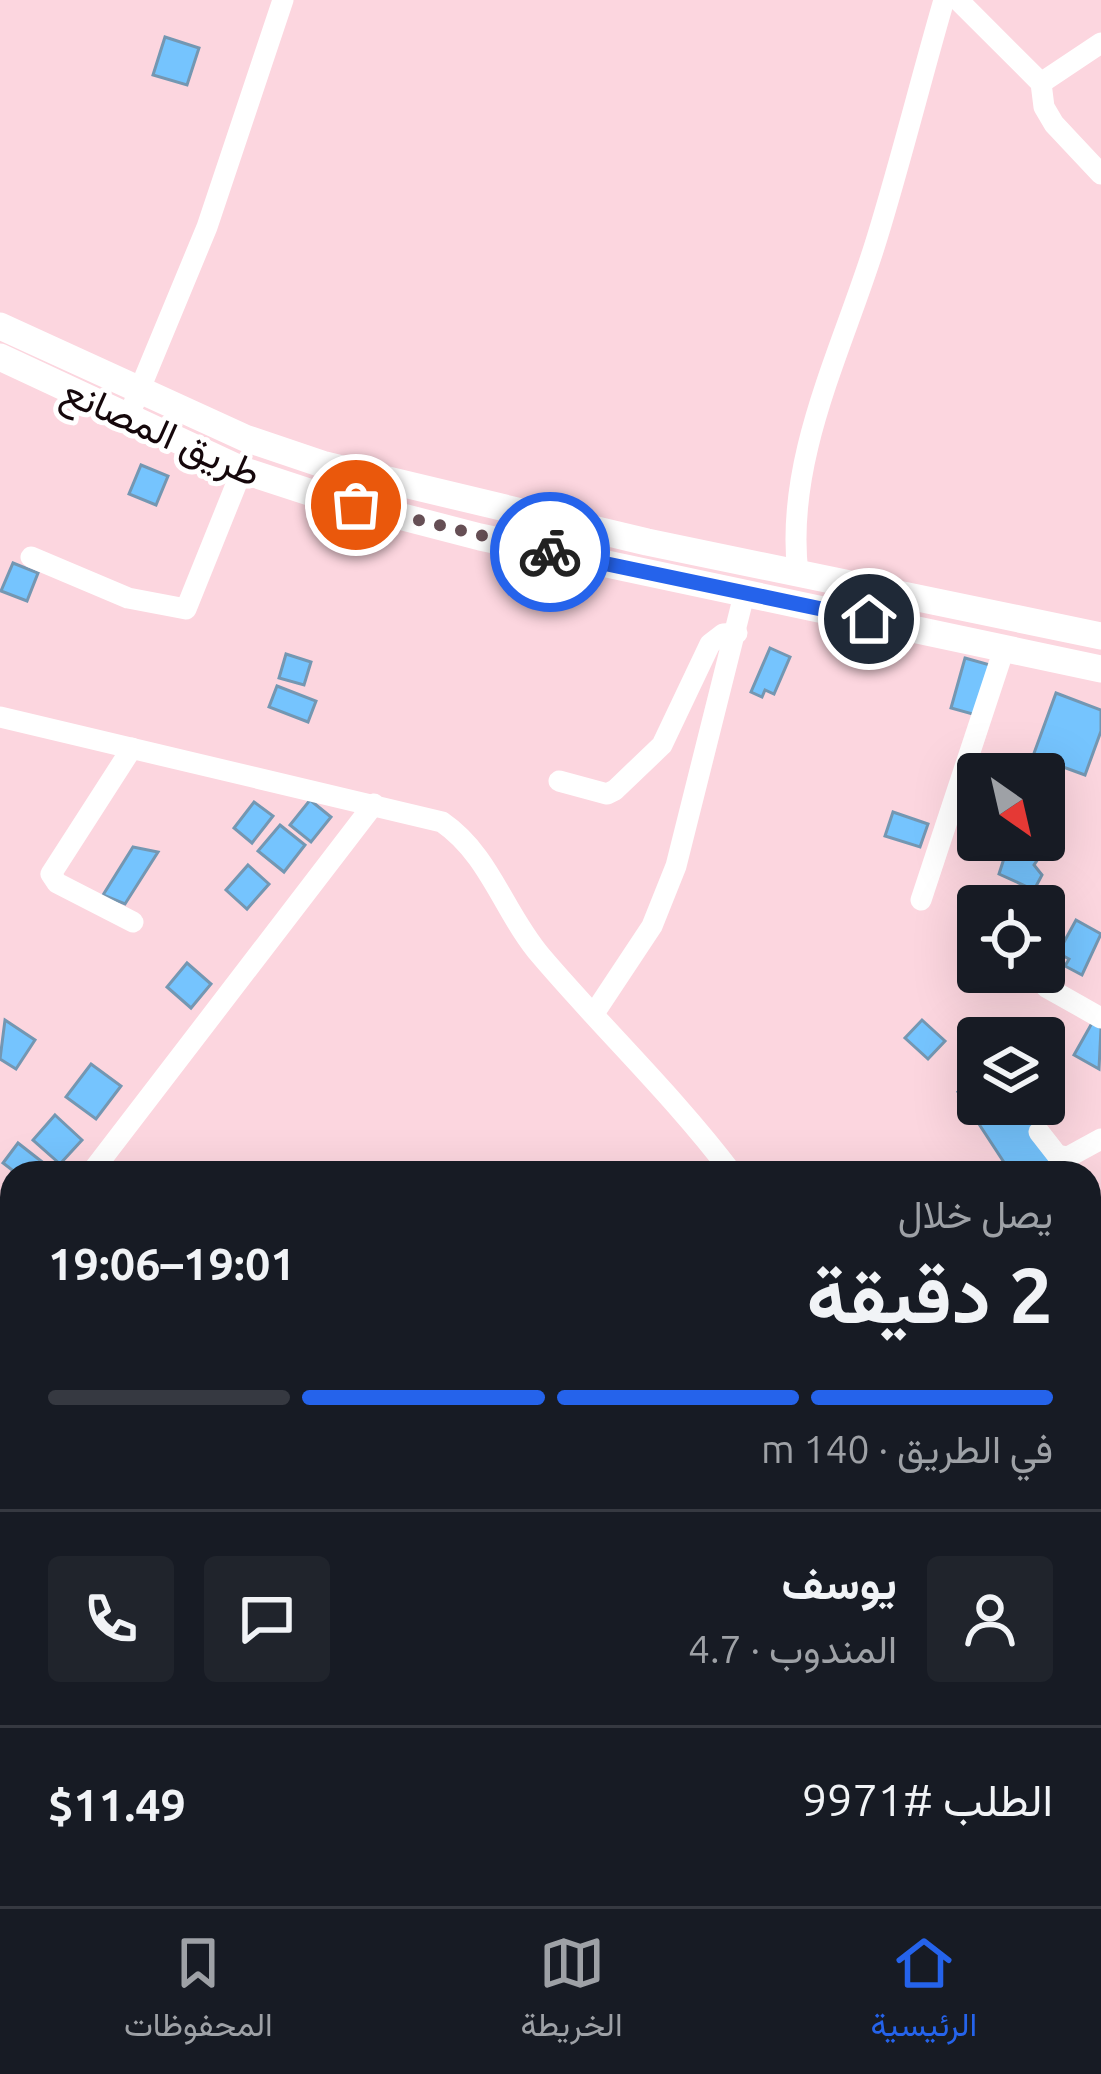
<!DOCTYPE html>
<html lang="ar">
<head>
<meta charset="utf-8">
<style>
	body { margin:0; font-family:Ubuntu,Vazirmatn,sans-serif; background:#20242c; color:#f1f3f6; direction:rtl; height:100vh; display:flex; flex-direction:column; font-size:45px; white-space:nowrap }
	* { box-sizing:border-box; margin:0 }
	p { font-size:39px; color:#9ea1a6 }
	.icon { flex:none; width:66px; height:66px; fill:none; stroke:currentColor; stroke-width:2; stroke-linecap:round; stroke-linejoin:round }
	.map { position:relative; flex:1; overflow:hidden; direction:ltr }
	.side { position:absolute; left:0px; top:1161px; width:1101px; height:747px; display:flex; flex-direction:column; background:#171b24; border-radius:36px 36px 0 0; box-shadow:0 12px 48px #0002; direction:rtl }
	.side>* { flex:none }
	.needle { width:78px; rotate:146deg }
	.controls { position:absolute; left:957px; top:753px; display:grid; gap:24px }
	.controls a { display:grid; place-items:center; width:108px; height:108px; border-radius:12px; background:#171b24; box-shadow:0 12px 48px #0002; font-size:60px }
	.pin { position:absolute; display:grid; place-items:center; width:102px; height:102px; color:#fff; margin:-51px; border:6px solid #fff; border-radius:50%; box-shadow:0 3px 12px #0007 }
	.courier { position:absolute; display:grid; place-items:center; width:120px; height:120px; margin:-60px; border:9px solid #2563eb; border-radius:50%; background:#fff; color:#222; box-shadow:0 3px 15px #0007 }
	.head em { font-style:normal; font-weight:700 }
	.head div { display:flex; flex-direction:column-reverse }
	.head { display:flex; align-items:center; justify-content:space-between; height:204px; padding:0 48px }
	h1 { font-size:78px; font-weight:700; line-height:90px }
	.bar { display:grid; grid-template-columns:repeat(4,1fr); gap:18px 12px; align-content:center; height:144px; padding:0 48px }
	.bar i { height:15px; border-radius:9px; background:#363941 }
	.bar .current { background:#2563eb }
	.bar p { grid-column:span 4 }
	.line { display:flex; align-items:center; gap:30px; padding:0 48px; border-top:3px solid #363941 }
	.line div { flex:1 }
	.round { display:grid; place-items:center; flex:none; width:126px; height:126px; border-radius:12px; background:#20242c }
	.dock { display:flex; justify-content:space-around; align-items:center; height:168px; border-top:3px solid #363941; background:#171b24; font-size:33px; color:#9ea1a6 }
	.dock a { display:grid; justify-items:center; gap:6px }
	.dock .current { color:#2563eb }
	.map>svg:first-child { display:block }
	.building { fill:#75c4fe; stroke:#7497b2; stroke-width:3 }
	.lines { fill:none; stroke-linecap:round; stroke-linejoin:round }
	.minor { stroke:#fff; stroke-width:21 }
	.major { stroke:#fff; stroke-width:27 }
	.done { stroke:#664f55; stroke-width:12; stroke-dasharray:0 21.6 }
	.route { stroke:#2563eb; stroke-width:15 }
	.labels { text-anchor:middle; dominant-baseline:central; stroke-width:10; stroke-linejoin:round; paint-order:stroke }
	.street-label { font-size:39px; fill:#15070b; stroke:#fff }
</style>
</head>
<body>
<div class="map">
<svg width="1101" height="1906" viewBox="0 0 1101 1906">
	<rect width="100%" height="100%" fill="#fcd6df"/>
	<g class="building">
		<path d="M 165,37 L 199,48 L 187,85 L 153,75 Z"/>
		<path d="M 141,465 L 168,476 L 156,505 L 129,494 Z"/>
		<path d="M 13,563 L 38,573 L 27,601 L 1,591 Z"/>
		<path d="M 770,648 L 790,657 L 774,694 L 765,690 L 762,697 L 751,692 Z"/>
		<path d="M 286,654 L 311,662 L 304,685 L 279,678 Z"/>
		<path d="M 965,658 L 990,665 L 976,715 L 951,708 Z"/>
		<path d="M 277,686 L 316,701 L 308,722 L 269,707 Z"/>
		<path d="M 1056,693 L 1101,710 L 1101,731 L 1085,775 L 1033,756 Z"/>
		<path d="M 1044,797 L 1046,804 L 1061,809 L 1053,836 L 1044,833 Z"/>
		<path d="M 310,800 L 331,817 L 311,842 L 290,825 Z"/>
		<path d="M 254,802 L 273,816 L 252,843 L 234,828 Z"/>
		<path d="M 893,812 L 928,824 L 920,847 L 885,836 Z"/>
		<path d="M 280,825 L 305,845 L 284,872 L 258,851 Z"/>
		<path d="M 1008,846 L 1040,856 L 1034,865 L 1042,875 L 1034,890 L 999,874 Z"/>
		<path d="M 133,847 L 158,852 L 125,904 L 103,895 Z"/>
		<path d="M 248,865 L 269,884 L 247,909 L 226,890 Z"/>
		<path d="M 1076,920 L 1101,934 L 1082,975 L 1065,966 L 1069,959 L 1058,953 Z"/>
		<path d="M 187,963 L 211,984 L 191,1008 L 167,987 Z"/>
		<path d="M 5,1020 L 35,1040 L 16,1069 L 0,1059 Z"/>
		<path d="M 922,1020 L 945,1041 L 928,1059 L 905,1038 Z"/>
		<path d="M 1092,1023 L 1101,1028 L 1099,1069 L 1074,1055 Z"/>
		<path d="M 91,1064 L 121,1086 L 96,1119 L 66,1097 Z"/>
		<path d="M 978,1079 L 978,1104 L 1023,1104 L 1064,1165 L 1052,1173 L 1011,1173 L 958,1092 Z"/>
		<path d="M 55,1115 L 82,1140 L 60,1164 L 33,1140 Z"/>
		<path d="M 18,1143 L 55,1172 L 54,1173 L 16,1173 L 3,1163 Z"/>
		<path d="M 2,1745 L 12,1756 L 12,1785 L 0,1796 Z"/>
	</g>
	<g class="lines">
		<g class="minor">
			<path d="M 958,0 L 1041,83 L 1044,107 L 1054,124 L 1101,174"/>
			<path d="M 1041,83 L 1101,43"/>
			<path d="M 127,420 L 207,227 L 283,0"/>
			<path d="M 31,557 L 128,598 L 186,609 L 242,470"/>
			<path d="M 798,574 C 784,458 844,347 877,238 C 901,160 921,79 944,0"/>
			<path d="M 0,717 L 442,822 C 490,855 504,913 541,956 C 604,1030 673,1095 732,1173"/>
			<path d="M 132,748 L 51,874 L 57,883 L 133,922"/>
			<path d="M 559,781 L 607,794 L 615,790 L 662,745 L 710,644 L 723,634 L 737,633"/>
			<path d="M 921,900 L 1004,649"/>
			<path d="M 1046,987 L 1101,1018"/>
			<path d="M 595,1012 L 652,926 L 676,866 L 745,591"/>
			<path d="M 1039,1132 L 1057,1155 L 1068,1157 L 1101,1139"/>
			<path d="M 91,1173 L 374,804"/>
			<path d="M 1089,1264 L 1101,1270"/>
			<path d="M 0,1296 L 12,1280"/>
			<path d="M 0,1412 L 12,1425"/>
			<path d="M 1089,1643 L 1101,1663"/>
			<path d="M 0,1854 L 12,1863"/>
			<path d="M 121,1896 L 141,1902 L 159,1896"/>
			<path d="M 453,1896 L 462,1906"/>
			<path d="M 917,1896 L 923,1906"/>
			<path d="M 328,1906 L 331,1896"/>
		</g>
		<g class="major">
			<path d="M 0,326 L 245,438 L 325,465 L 647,542 L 1101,636"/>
			<path d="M 0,357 L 242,470 L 318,495 L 480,537 L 1101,669"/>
		</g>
	</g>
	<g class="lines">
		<path class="done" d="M 356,505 L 550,552"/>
		<path class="route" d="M 550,552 L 869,619"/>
	</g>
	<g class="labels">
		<g class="street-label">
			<text transform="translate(162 431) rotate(24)">طريق المصانع</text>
		</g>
	</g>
</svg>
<div class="controls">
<a><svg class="needle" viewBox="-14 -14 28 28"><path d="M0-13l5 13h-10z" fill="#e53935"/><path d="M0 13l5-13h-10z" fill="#9ea1a6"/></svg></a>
<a><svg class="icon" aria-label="locate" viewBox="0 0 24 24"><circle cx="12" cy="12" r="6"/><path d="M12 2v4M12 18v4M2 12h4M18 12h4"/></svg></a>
<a><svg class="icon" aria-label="layers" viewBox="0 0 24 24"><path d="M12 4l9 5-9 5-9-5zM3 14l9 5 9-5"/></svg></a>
</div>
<div class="pin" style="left:356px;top:505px;background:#ea580c"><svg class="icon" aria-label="bag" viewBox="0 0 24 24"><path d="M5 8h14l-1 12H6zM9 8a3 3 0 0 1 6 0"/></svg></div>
<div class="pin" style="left:869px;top:619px;background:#1f2937"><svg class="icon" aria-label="home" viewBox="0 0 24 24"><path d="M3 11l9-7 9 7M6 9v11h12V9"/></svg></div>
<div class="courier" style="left:550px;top:552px"><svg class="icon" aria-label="bike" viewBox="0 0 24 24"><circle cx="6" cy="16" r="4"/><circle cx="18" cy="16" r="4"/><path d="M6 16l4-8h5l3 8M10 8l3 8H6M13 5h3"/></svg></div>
<section class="side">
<div class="head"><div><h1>2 دقيقة</h1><p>يصل خلال</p></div><em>19:01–19:06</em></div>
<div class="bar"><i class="current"></i><i class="current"></i><i class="current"></i><i></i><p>في الطريق · 140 m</p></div>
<div class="line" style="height:216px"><a class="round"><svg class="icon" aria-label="person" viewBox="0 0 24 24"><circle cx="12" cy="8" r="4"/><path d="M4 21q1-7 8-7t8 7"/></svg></a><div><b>يوسف</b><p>المندوب · 4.7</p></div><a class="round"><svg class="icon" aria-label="chat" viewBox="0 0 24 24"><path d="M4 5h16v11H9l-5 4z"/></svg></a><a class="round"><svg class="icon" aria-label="phone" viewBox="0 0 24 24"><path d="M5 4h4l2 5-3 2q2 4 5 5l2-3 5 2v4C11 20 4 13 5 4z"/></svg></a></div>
<div class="line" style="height:156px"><div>الطلب #9971</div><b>$11.49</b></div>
</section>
</div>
<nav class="dock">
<a class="current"><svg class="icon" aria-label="home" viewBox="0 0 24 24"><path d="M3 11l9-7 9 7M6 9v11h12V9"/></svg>الرئيسية</a>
<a><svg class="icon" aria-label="map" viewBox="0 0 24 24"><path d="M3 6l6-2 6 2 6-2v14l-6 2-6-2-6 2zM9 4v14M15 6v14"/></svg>الخريطة</a>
<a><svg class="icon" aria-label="saved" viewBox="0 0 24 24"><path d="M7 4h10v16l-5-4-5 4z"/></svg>المحفوظات</a>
</nav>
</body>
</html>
